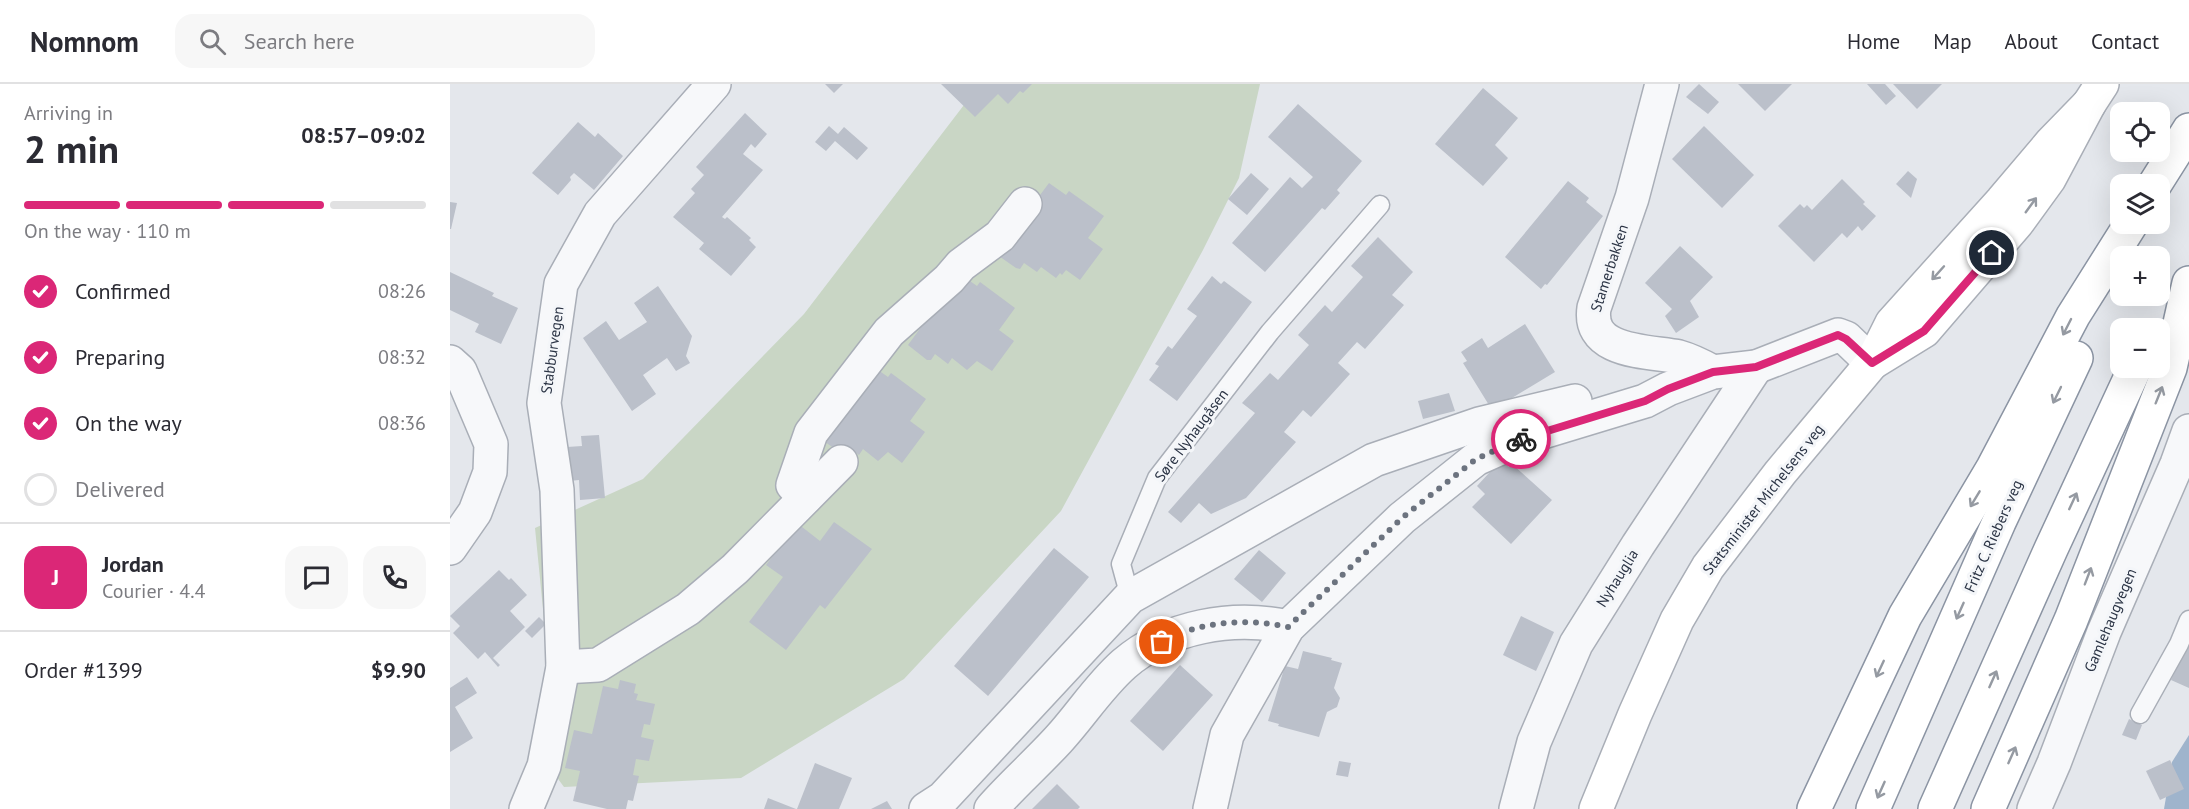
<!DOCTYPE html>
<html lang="en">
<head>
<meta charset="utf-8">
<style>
	body { margin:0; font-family:"PT Sans",sans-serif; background:#f7f7f7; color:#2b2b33; height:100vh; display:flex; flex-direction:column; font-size:22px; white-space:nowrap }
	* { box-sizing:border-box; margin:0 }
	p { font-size:20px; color:#7c7c81 }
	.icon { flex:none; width:33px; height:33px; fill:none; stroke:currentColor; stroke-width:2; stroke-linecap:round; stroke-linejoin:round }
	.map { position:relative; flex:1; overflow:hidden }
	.drawer { display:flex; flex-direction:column; background:#fff; width:450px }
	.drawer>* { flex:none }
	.fabs { position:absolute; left:1660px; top:18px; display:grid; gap:12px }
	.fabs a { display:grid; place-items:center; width:60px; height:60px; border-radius:12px; background:#fff; box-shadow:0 6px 24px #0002; font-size:30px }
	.pin { position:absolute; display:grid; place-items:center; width:51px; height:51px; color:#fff; margin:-26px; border:3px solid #fff; border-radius:50%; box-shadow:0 2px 6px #0007 }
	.courier { position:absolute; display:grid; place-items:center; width:60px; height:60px; margin:-30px; border:4px solid #db2777; border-radius:50%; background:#fff; color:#222; box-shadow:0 2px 8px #0007 }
	.summary em { font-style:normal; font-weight:700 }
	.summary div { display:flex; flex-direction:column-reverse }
	.summary { display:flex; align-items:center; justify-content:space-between; height:102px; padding:0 24px }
	h1 { font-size:39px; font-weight:700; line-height:45px }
	.bar { display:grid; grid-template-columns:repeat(4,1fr); gap:9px 6px; align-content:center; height:72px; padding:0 24px }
	.bar i { height:8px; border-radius:4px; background:#e1e1e2 }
	.bar .on { background:#db2777 }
	.bar p { grid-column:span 4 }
	.line { display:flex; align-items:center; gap:15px; padding:0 24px; border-top:2px solid #e1e1e2 }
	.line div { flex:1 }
	.round { display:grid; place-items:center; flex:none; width:63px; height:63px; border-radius:18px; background:#f7f7f7 }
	ol { padding:0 24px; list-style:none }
	li { display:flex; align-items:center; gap:18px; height:66px }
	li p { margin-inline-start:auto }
	li .icon { padding:6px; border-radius:50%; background:#db2777; color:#fff; stroke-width:4 }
	li:last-child { color:#7c7c81 }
	li i { width:33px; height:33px; border:3px solid #e1e1e2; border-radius:50% }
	header { display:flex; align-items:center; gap:36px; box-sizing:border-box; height:84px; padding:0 30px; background:#fff; border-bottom:2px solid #e1e1e2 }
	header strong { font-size:28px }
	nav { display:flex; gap:33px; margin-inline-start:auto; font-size:21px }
	.search { width:420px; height:54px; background:#f7f7f7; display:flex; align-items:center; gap:15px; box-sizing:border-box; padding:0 21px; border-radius:18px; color:#7c7c81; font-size:22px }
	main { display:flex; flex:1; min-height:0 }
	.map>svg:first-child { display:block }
	.green { fill:#c9d6c5 }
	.water { fill:#9fb4cc }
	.building { fill:#bbc0ca }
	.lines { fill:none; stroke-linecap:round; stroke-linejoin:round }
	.lane-casing { stroke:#a9aeb7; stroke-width:21 }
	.street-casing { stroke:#a9aeb7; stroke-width:36 }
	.secondary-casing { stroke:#a9aeb7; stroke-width:36 }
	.highway-casing { stroke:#8b94a3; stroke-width:36 }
	.lane { stroke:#f7f8fa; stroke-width:18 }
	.street { stroke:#f7f8fa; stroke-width:33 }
	.secondary { stroke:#fff; stroke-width:33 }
	.highway { stroke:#fff; stroke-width:33 }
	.oneway { stroke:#959aa2 }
	.done { stroke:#6c737f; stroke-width:6; stroke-dasharray:0 10.8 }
	.route { stroke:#db2777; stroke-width:8 }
	.labels { text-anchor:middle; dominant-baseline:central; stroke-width:6; stroke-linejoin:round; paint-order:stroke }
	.street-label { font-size:15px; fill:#2b3445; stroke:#f4f6f9 }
</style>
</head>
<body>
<header>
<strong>Nomnom</strong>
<div class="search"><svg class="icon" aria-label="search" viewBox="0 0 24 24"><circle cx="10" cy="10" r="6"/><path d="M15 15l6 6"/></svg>Search here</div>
<nav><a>Home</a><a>Map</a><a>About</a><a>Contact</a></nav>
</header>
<main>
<section class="drawer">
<div class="summary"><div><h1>2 min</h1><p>Arriving in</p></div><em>08:57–09:02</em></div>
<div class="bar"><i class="on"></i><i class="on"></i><i class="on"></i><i></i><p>On the way · 110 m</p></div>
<ol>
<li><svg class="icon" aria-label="check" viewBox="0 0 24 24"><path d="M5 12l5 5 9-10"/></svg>Confirmed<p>08:26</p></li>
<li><svg class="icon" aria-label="check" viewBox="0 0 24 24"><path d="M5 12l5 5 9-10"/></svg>Preparing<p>08:32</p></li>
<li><svg class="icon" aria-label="check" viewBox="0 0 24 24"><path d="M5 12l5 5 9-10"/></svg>On the way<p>08:36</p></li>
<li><i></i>Delivered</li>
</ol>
<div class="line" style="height:108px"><b class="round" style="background:#db2777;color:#fff">J</b><div><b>Jordan</b><p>Courier · 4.4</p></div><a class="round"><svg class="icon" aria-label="chat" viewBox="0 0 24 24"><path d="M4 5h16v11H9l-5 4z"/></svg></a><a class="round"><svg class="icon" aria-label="phone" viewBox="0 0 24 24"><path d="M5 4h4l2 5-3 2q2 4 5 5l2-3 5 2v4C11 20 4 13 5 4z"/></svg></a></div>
<div class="line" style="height:78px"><div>Order #1399</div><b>$9.90</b></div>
</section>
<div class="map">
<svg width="1739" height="725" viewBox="0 0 1739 725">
	<rect width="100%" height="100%" fill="#e4e7ec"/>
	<path class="green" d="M 530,0 L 810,0 L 789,94 L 753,166 L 611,427 L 454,595 L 291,694 L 114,703 L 92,673 L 99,586 L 85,444 L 193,395 L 354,230 Z"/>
	<path class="water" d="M 1739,651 L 1739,725 L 1714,725 L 1722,678 Z"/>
	<g class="building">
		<path d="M 375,0 L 393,0 L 384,9 Z"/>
		<path d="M 491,0 L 582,0 L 573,9 L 570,7 L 558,20 L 548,10 L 525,33 Z"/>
		<path d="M 1249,0 L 1269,18 L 1258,30 L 1236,13 Z"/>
		<path d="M 1288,0 L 1342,0 L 1315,27 Z"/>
		<path d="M 1417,0 L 1435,0 L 1446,12 L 1436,21 Z"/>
		<path d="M 1443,0 L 1492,0 L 1467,25 Z"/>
		<path d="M 1033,4 L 1068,34 L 1045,61 L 1058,74 L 1033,102 L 985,60 Z"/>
		<path d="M 848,20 L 912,77 L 887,106 L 890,109 L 875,126 L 872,124 L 815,188 L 782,159 L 840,93 L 852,104 L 863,93 L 818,53 Z"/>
		<path d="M 295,29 L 317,50 L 305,64 L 301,60 L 293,70 L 313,86 L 272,133 L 275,135 L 277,133 L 301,154 L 299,156 L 306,163 L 281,192 L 249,165 L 254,159 L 223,133 L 245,109 L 241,105 L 254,91 L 246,83 Z"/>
		<path d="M 128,38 L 145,53 L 148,49 L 173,72 L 144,106 L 124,89 L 120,93 L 121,96 L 108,111 L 82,89 Z"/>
		<path d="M 379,42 L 388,50 L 394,43 L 418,64 L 407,76 L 385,57 L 376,67 L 365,58 Z"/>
		<path d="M 1254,42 L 1304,91 L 1272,124 L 1222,75 Z"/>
		<path d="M 1458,87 L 1467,95 L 1461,114 L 1446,100 Z"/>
		<path d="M 801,89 L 819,105 L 797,131 L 778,115 Z"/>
		<path d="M 1392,95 L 1415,118 L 1413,120 L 1426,132 L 1412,147 L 1408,142 L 1397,154 L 1392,149 L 1364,178 L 1328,142 L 1350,120 L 1354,124 L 1357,121 L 1362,126 Z"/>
		<path d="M 1118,97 L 1139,114 L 1136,118 L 1153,132 L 1097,201 L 1095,200 L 1091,205 L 1055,173 Z"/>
		<path d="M 599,99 L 616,111 L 619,107 L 654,132 L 638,154 L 653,165 L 630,196 L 616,186 L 612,191 L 610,189 L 606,194 L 591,183 L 587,188 L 574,179 L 570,185 L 566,184 L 546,170 Z"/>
		<path d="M 0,118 L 7,119 L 1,145 L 0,145 Z"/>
		<path d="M 928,153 L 963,188 L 942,211 L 954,221 L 915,265 L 907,258 L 888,279 L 900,290 L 861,333 L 853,326 L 834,348 L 846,358 L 796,414 L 761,430 L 749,419 L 731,439 L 718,428 L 805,329 L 792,319 L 820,289 L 828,296 L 859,261 L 848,251 L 875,221 L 882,228 L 913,193 L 901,182 Z"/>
		<path d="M 1230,162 L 1263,193 L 1240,217 L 1249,233 L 1226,249 L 1215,232 L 1222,225 L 1195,199 Z"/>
		<path d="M 0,188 L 44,209 L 42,212 L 68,224 L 51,260 L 25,248 L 29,240 L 0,226 Z"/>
		<path d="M 510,190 L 527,202 L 530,198 L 565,224 L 549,246 L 564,257 L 542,287 L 527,277 L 517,286 L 502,274 L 498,280 L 485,270 L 481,276 L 477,276 L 458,261 Z"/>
		<path d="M 762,192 L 771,200 L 774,197 L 802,218 L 727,317 L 699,296 L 709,282 L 705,280 L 718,262 L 722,265 L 747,232 L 737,225 Z"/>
		<path d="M 208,202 L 242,252 L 236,272 L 240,279 L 226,287 L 217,274 L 193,291 L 206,310 L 182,327 L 133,254 L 156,237 L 169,256 L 197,238 L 184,219 Z"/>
		<path d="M 1075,240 L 1105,288 L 1042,326 L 1013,279 L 1017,277 L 1011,268 L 1032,254 L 1038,264 Z"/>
		<path d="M 421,281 L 438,293 L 441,289 L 476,315 L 460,337 L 475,348 L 452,379 L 438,368 L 428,377 L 413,365 L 409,371 L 396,361 L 389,368 L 367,352 Z"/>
		<path d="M 999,309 L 1005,327 L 973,335 L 968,317 Z"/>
		<path d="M 149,351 L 155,414 L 130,416 L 129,396 L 119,397 L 117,363 L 132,362 L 131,352 Z"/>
		<path d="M 1051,376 L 1059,383 L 1062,380 L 1102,416 L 1061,460 L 1022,423 L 1035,410 L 1027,402 Z"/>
		<path d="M 384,438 L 422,465 L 375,525 L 370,521 L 336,566 L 299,538 L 333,493 L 316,481 L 347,439 L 370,457 Z"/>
		<path d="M 604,464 L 639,493 L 538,612 L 504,582 Z"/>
		<path d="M 809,466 L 836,489 L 812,518 L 784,495 Z"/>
		<path d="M 49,486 L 59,496 L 61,494 L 77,511 L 60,527 L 75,543 L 43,574 L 50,581 L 48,583 L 35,568 L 28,575 L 3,549 L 10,542 L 0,532 Z"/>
		<path d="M 1071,532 L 1104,548 L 1086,587 L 1053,571 Z"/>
		<path d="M 89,533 L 96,540 L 82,554 L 75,547 Z"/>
		<path d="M 1739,557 L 1739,604 L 1721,596 Z"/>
		<path d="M 853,567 L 882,574 L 881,576 L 892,579 L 884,604 L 890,614 L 887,623 L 877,628 L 869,653 L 828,642 L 829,640 L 818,637 L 835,582 L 848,585 Z"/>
		<path d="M 730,581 L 763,611 L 713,667 L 680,637 Z"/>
		<path d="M 17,593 L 27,609 L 5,623 L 23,654 L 0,668 L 0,604 Z"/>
		<path d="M 170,596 L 186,600 L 184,609 L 188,610 L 186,616 L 205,620 L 200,641 L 194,640 L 191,653 L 204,656 L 199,677 L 186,675 L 183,691 L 189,692 L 183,717 L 178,716 L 176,725 L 157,725 L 123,717 L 130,687 L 115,684 L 124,646 L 142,650 L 153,602 L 168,605 Z"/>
		<path d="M 1679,635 L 1692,641 L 1686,656 L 1672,651 Z"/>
		<path d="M 1720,676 L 1734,705 L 1710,716 L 1696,687 Z"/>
		<path d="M 889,677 L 901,679 L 898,693 L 886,691 Z"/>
		<path d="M 365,679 L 402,694 L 389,725 L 347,725 Z"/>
		<path d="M 607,700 L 630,723 L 628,725 L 582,725 Z"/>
		<path d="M 318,714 L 346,725 L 314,725 Z"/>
		<path d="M 437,717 L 442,725 L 421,725 Z"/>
	</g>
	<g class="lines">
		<g class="lane-casing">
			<g id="lane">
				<path d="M 680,513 L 671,480 L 707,394 L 820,248 L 930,121"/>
				<path d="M 1690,630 L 1729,560 L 1739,536"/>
			</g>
		</g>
		<g class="street-casing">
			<g id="street">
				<path d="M 1212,0 L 1182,114 L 1144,224 C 1137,270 1200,267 1229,273 C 1240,276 1252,282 1263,288"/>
				<path d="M 0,278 L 10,287 L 41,360 L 40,388 L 25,428 L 0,464"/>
				<path d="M 355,414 L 343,401 L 361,349 L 439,248 L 499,195 L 511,181 L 550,152 L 575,120"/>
				<path d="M 113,583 L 148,581 L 238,525 L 285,485 L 391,378"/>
				<path d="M 76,725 L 94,682 L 113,583 L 107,406 L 94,319 L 111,200 L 150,130 L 264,0"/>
				<path d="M 476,725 L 493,714 L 680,513 L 924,376 L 1029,340 L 1125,317"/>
				<path d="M 541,725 C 562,701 586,680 608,656 C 631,631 649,602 674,580 C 718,542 783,531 838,543"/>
				<path d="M 760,725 L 777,651 L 838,543 L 952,434 L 1026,375 L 1073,354 L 1195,317 L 1218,305 L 1263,288 L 1306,283 L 1388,251 L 1396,254 L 1422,279"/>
				<path d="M 1066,725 L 1084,658 L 1126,560 L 1188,461 L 1306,283"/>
				<path d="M 1584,725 L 1604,679 L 1654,548 L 1727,380 L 1739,347"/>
			</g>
		</g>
		<g class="secondary-casing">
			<g id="secondary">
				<path d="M 1422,279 L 1474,247 L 1567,139 L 1599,95 L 1639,20 L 1652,0"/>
				<path d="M 1146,725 L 1185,630 L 1227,536 L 1258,483 L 1330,389 L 1422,279 L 1442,239 L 1552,117 L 1602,58 L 1639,20"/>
			</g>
		</g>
		<g class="highway-casing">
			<g id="highway">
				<path d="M 1705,100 L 1739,46"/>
				<path d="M 1364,725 L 1455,532 L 1543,384 L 1623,232 L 1681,140"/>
				<path d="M 1423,725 L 1549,438 L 1626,274"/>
				<path d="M 1485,725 L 1601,465 L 1685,284"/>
				<path d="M 1538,725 L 1621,536 L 1720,284 L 1739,199"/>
			</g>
		</g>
		<use href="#lane" class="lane"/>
		<use href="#street" class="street"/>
		<use href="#secondary" class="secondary"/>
		<use href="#highway" class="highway"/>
	</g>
	<defs><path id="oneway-shaft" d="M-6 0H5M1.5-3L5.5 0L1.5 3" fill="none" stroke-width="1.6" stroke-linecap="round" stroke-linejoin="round" transform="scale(1.5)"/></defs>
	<g class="oneway">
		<use href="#oneway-shaft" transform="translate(1581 121) rotate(-54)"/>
		<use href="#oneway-shaft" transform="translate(1488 189) rotate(132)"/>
		<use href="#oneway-shaft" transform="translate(1617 243) rotate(117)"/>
		<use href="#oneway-shaft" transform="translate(1607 311) rotate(116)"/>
		<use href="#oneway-shaft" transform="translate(1709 311) rotate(-68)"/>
		<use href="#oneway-shaft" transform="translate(1525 415) rotate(121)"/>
		<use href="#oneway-shaft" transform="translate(1623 417) rotate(-65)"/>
		<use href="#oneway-shaft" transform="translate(1638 492) rotate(-69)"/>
		<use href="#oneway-shaft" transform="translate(1510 527) rotate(114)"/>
		<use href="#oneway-shaft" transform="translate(1430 585) rotate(115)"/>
		<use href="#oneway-shaft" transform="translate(1543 595) rotate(-66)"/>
		<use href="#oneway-shaft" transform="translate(1562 671) rotate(-66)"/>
		<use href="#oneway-shaft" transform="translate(1431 706) rotate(114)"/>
	</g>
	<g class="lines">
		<path class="done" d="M 712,558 C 750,537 796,534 838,543 L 952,434 L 1026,375 L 1071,355"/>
		<path class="route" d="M 1071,355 L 1195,317 L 1218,305 L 1263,288 L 1306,283 L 1388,251 L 1396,255 L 1422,279 L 1474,247 L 1542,169"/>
	</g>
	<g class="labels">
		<g class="street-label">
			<text transform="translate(1159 184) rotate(-72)">Stamerbakken</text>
			<text transform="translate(102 266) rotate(-82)">Stabburvegen</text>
			<text transform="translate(741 351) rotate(-53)">Søre Nyhaugåsen</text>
			<text transform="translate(1313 415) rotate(-52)">Statsminister Michelsens veg</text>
			<text transform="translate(1543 452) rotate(-66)">Fritz C. Riebers veg</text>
			<text transform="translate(1167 494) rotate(-58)">Nyhauglia</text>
			<text transform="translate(1660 536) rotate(-67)">Gamlehaugvegen</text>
		</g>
	</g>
</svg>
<div class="fabs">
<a><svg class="icon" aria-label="locate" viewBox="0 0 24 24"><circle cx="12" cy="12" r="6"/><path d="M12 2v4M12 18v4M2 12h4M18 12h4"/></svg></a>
<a><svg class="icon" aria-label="layers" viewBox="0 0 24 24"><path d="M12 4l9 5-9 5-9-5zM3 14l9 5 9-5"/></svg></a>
<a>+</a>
<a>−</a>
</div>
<div class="pin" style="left:712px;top:558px;background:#ea580c"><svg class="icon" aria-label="bag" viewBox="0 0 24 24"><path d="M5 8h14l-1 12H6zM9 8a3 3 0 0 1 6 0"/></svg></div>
<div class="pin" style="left:1542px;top:169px;background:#1f2937"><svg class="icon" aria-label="home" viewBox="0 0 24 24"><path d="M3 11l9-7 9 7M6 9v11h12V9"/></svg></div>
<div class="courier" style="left:1071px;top:355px"><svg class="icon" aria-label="bike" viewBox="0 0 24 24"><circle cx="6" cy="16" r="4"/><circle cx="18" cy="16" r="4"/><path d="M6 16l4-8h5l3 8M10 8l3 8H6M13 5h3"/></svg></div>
</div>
</main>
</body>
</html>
